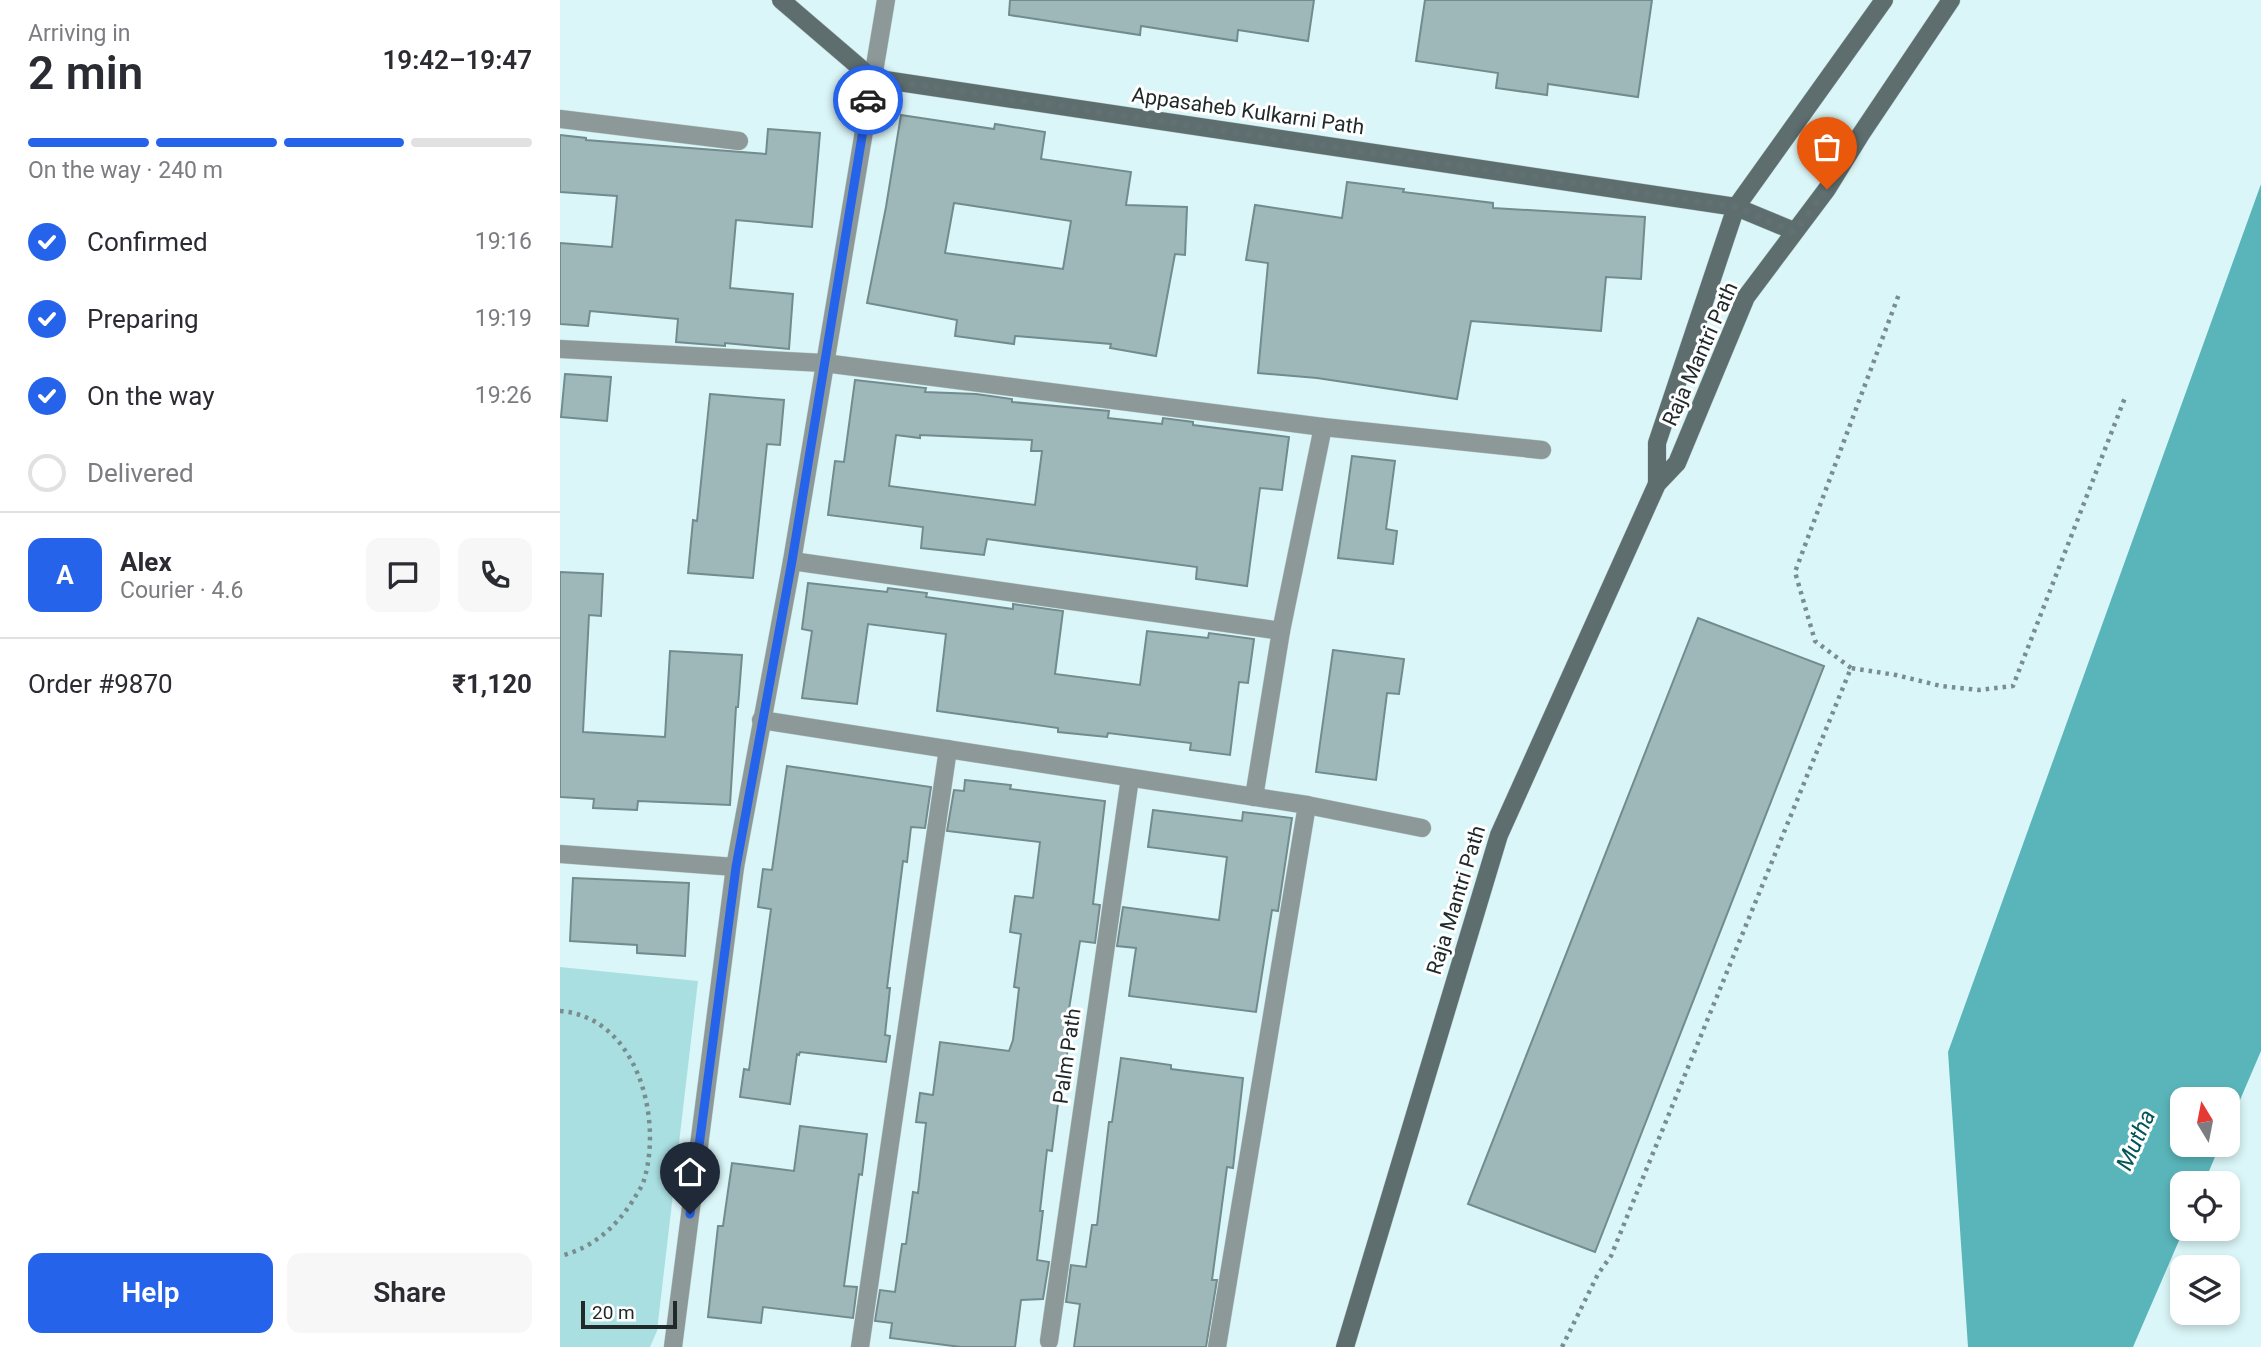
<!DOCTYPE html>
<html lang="en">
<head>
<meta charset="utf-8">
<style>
	body { margin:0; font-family:Roboto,sans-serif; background:#f7f7f7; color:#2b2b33; height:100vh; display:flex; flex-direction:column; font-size:26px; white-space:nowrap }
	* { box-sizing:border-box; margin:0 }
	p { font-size:23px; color:#7c7c81 }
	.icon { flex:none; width:38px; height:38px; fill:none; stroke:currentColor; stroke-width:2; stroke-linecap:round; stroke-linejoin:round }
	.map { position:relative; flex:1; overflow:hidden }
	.side { display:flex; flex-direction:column; background:#fff; width:560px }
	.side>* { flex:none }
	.needle { width:46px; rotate:350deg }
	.controls { position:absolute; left:1610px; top:1087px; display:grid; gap:14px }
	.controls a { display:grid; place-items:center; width:70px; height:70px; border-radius:14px; background:#fff; box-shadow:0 4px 10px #0003; font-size:35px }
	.scale { position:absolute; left:21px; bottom:18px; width:96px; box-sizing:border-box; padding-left:7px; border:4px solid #202a2b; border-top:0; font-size:19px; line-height:24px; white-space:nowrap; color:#202a2b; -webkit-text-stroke:5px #fff; paint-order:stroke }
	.pin { position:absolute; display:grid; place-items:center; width:60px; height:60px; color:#fff; margin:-72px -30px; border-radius:50% 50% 50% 0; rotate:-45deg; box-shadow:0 0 7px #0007 }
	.pin .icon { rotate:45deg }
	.courier { position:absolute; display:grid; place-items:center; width:70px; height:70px; margin:-35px; border:5px solid #2563eb; border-radius:50%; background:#fff; color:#222; box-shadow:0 2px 9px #0007 }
	.summary em { font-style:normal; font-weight:600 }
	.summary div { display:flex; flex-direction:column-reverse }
	.summary { display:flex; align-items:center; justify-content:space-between; height:119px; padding:0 28px }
	h1 { font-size:46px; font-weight:600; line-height:52px }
	.bar { display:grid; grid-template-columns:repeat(4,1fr); gap:10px 7px; align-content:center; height:84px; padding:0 28px }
	.bar i { height:9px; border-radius:5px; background:#e1e1e2 }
	.bar .on { background:#2563eb }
	.bar p { grid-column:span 4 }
	.line { display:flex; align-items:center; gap:18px; padding:0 28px; border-top:2px solid #e1e1e2 }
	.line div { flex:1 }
	.round { display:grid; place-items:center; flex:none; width:74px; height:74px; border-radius:14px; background:#f7f7f7 }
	ol { padding:0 28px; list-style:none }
	li { display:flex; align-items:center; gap:21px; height:77px }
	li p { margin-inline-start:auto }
	li .icon { padding:7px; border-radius:50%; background:#2563eb; color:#fff; stroke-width:4 }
	li:last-child { color:#7c7c81 }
	li i { width:38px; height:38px; border:4px solid #e1e1e2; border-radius:50% }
	.primary-button { display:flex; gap:14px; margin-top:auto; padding:14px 28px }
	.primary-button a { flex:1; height:80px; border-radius:14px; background:#2563eb; color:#fff; font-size:28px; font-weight:600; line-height:80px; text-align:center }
	.primary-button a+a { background:#f7f7f7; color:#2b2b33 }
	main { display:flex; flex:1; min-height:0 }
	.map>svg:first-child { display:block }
	.green { fill:#aadfe2 }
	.water { fill:#5ab5ba }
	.building { fill:#9eb8b9; stroke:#728b8d; stroke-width:2; fill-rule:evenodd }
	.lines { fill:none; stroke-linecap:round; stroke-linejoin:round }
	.street-casing { stroke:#b9d1d3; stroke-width:19 }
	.secondary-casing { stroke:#b9d1d3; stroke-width:19 }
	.path { stroke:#7a8d8e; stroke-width:4.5; stroke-dasharray:3.5 5; stroke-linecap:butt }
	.street { stroke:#8d9898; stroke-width:18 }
	.secondary { stroke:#5e6e6f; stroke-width:18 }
	.done { stroke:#617173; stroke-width:7; stroke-dasharray:0 12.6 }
	.route { stroke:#2563eb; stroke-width:9 }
	.labels { text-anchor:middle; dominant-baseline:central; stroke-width:6; stroke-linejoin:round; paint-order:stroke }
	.street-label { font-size:21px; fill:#202a2b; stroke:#fff }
	.water-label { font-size:23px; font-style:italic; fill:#005559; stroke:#fff }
</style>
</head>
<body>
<main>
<section class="side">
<div class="summary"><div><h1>2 min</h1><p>Arriving in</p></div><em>19:42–19:47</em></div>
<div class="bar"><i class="on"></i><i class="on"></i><i class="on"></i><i></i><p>On the way · 240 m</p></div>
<ol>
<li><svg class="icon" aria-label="check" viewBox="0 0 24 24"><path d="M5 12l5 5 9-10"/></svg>Confirmed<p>19:16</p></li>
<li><svg class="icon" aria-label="check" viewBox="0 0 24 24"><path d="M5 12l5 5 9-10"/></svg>Preparing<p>19:19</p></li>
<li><svg class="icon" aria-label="check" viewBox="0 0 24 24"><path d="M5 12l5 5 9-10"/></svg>On the way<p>19:26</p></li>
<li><i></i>Delivered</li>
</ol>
<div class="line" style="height:126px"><b class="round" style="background:#2563eb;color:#fff">A</b><div><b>Alex</b><p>Courier · 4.6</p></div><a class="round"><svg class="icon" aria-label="chat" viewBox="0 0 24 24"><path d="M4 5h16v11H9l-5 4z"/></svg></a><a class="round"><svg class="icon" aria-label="phone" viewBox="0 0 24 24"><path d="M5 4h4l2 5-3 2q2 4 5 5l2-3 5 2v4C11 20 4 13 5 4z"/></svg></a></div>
<div class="line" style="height:91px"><div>Order #9870</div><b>₹1,120</b></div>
<div class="primary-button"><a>Help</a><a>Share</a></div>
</section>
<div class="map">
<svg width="1701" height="1347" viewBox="0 0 1701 1347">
	<rect width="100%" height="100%" fill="#dbf6f8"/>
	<path class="green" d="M 0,967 L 138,981 L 97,1331 L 90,1347 L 0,1347 Z"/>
	<path class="water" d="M 1701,184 L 1701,1051 L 1668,1128 L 1668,1099 L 1622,1099 L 1622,1144 L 1660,1145 L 1644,1183 L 1622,1183 L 1622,1228 L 1624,1229 L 1573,1347 L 1408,1347 L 1388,1052 Z"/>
	<g class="building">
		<path d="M 450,0 L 754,0 L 748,41 L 678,30 L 677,41 L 581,26 L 580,35 L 449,15 Z"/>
		<path d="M 865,0 L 1092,0 L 1078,97 L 988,84 L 987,95 L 936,88 L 938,73 L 856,61 Z"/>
		<path d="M 341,115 L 434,129 L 435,124 L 485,132 L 481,159 L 571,172 L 566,205 L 627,207 L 625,255 L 615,254 L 596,356 L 550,348 L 551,344 L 455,336 L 454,344 L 395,336 L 397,320 L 307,303 L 326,207 ZM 394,203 L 511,221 L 503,269 L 385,253 Z"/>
		<path d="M 208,129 L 260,133 L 252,227 L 176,220 L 170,288 L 233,294 L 229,349 L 165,343 L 165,346 L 116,342 L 118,319 L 30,311 L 28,326 L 0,324 L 0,243 L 52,247 L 57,196 L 0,192 L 0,135 L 26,138 L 26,140 L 206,154 Z"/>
		<path d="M 787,182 L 844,189 L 843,192 L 933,203 L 933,208 L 1085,217 L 1081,279 L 1046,277 L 1041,331 L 911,321 L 897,399 L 757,378 L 698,373 L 708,263 L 686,260 L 695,205 L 782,218 Z"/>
		<path d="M 5,374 L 51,377 L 47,421 L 1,417 Z"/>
		<path d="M 295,380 L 366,388 L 365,392 L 416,394 L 452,399 L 452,402 L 549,411 L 548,418 L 602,424 L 603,418 L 633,422 L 633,425 L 729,437 L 722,490 L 700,488 L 687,586 L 636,579 L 637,567 L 427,539 L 424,555 L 361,548 L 363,527 L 268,515 L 275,461 L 284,462 ZM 336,435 L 360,438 L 360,435 L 472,440 L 471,451 L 482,451 L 475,505 L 329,486 Z"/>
		<path d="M 150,394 L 224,400 L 220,445 L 207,444 L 193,578 L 128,573 L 133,520 L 137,521 Z"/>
		<path d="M 792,456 L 835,461 L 826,529 L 837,531 L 833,564 L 778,558 Z"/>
		<path d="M 0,572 L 43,574 L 41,616 L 29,615 L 23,732 L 105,737 L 110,651 L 182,655 L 178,707 L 176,707 L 170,805 L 78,801 L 77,810 L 33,808 L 34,799 L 0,797 Z"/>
		<path d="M 248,583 L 327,592 L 328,588 L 367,593 L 366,597 L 453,609 L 453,604 L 503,611 L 495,674 L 580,685 L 587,631 L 648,638 L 649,633 L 694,639 L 688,683 L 679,682 L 670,755 L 630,750 L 631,743 L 548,733 L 547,737 L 498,732 L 498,728 L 377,711 L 386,634 L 308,624 L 297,704 L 242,698 L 252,631 L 242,629 Z"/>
		<path d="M 1138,618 L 1264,666 L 1035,1252 L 908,1204 Z"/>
		<path d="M 773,650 L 844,659 L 839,694 L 827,693 L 816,780 L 756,772 Z"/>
		<path d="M 227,766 L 371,787 L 365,828 L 351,827 L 347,862 L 343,861 L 327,988 L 330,988 L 325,1035 L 330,1036 L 326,1062 L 240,1052 L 239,1055 L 237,1054 L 230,1104 L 180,1097 L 184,1069 L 189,1070 L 211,909 L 198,907 L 203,869 L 212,870 Z"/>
		<path d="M 405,780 L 451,785 L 450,789 L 545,801 L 533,904 L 540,905 L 535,943 L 520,941 L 503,1046 L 508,1046 L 503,1089 L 500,1088 L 492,1151 L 487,1150 L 480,1211 L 483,1211 L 477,1260 L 489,1262 L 483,1299 L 461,1300 L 455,1347 L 401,1347 L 330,1338 L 332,1323 L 315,1321 L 320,1290 L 335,1292 L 342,1244 L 346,1244 L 353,1192 L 358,1193 L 366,1123 L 356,1122 L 360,1093 L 373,1095 L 380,1042 L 449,1051 L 453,1040 L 459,988 L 454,987 L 461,934 L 450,932 L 455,896 L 473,898 L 480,842 L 387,831 L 394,790 L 404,791 Z"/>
		<path d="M 593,810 L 682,821 L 683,812 L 732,818 L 718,911 L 712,910 L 696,1012 L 569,996 L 576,948 L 557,946 L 563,907 L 659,920 L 667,857 L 588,847 Z"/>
		<path d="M 13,878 L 129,883 L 125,956 L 77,953 L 77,945 L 10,941 Z"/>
		<path d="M 561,1058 L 611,1065 L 611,1069 L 683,1078 L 673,1168 L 667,1167 L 652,1280 L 657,1280 L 646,1347 L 514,1347 L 520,1304 L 506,1302 L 511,1265 L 526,1267 L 532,1225 L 537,1225 L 549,1122 L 552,1122 Z"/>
		<path d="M 240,1126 L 307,1134 L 302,1175 L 299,1174 L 284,1286 L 297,1287 L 293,1318 L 203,1307 L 201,1323 L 148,1317 L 158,1226 L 163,1226 L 172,1163 L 234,1171 Z"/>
	</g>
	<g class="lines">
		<g class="street-casing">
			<g id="street">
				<path d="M 0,119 L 179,141"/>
				<path d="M 0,349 L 264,363 L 763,427 L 982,450"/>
				<path d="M 232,561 L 721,631 L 694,797"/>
				<path d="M 721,631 L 763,427"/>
				<path d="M 201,720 L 747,805 L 862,828"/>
				<path d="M 0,854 L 175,867"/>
				<path d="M 489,1341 L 570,778"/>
				<path d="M 113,1347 L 175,867 L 232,561 L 326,0"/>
				<path d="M 300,1347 L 388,749"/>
				<path d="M 657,1347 L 747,805"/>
			</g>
		</g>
		<g class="secondary-casing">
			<g id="secondary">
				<path d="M 221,0 L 312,78 L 1176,207 L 1234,231"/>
				<path d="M 1097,484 L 1097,443 L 1176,207 L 1324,0"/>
				<path d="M 785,1347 L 939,835 L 1097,484 L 1117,463 L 1186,297 L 1267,189 L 1301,134 L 1391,0"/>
			</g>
		</g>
		<g class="path">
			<path d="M 1291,668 L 1255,641 L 1235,572 L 1339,294"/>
			<path d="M 0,1011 C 77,1017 103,1118 84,1180 C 82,1187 77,1193 74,1199 C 56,1227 33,1248 0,1256"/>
			<path d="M 1002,1347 L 1038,1274 L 1051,1256 L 1291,668 L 1336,675 L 1381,686 L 1419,690 L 1453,686 L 1566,395"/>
		</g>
		<use href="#street" class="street"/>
		<use href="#secondary" class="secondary"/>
	</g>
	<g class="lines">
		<path class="done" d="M 308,100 L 312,78 L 1176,207 L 1234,232 L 1267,189"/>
		<path class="route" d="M 130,1214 L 176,867 L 232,561 L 308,100"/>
	</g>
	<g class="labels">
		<g class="street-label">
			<text transform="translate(688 111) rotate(8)">Appasaheb Kulkarni Path</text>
			<text transform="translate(1140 354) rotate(-66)">Raja Mantri Path</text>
			<text transform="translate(896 900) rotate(-73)">Raja Mantri Path</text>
			<text transform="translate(507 1056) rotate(-82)">Palm Path</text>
		</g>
		<g class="water-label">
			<text transform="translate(1576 1140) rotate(-66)">Mutha</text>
		</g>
	</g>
</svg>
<div class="controls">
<a><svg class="needle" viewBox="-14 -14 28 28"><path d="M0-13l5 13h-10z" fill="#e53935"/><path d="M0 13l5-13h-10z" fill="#7c7c81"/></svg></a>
<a><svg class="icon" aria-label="locate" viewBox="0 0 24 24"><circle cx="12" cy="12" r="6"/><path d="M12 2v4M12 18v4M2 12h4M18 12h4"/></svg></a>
<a><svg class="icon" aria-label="layers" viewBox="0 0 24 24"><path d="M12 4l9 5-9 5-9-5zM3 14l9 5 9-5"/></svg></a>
</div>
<div class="scale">20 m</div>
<div class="pin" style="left:1267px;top:189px;background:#ea580c"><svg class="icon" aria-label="bag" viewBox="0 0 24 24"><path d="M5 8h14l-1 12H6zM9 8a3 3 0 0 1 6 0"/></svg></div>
<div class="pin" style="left:130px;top:1214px;background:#1f2937"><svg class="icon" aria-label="home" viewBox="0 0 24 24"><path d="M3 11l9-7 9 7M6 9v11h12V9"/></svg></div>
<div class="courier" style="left:308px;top:100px"><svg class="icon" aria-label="car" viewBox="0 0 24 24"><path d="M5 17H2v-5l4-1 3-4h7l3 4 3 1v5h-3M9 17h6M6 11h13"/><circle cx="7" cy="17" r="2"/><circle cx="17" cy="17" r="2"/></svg></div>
</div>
</main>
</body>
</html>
